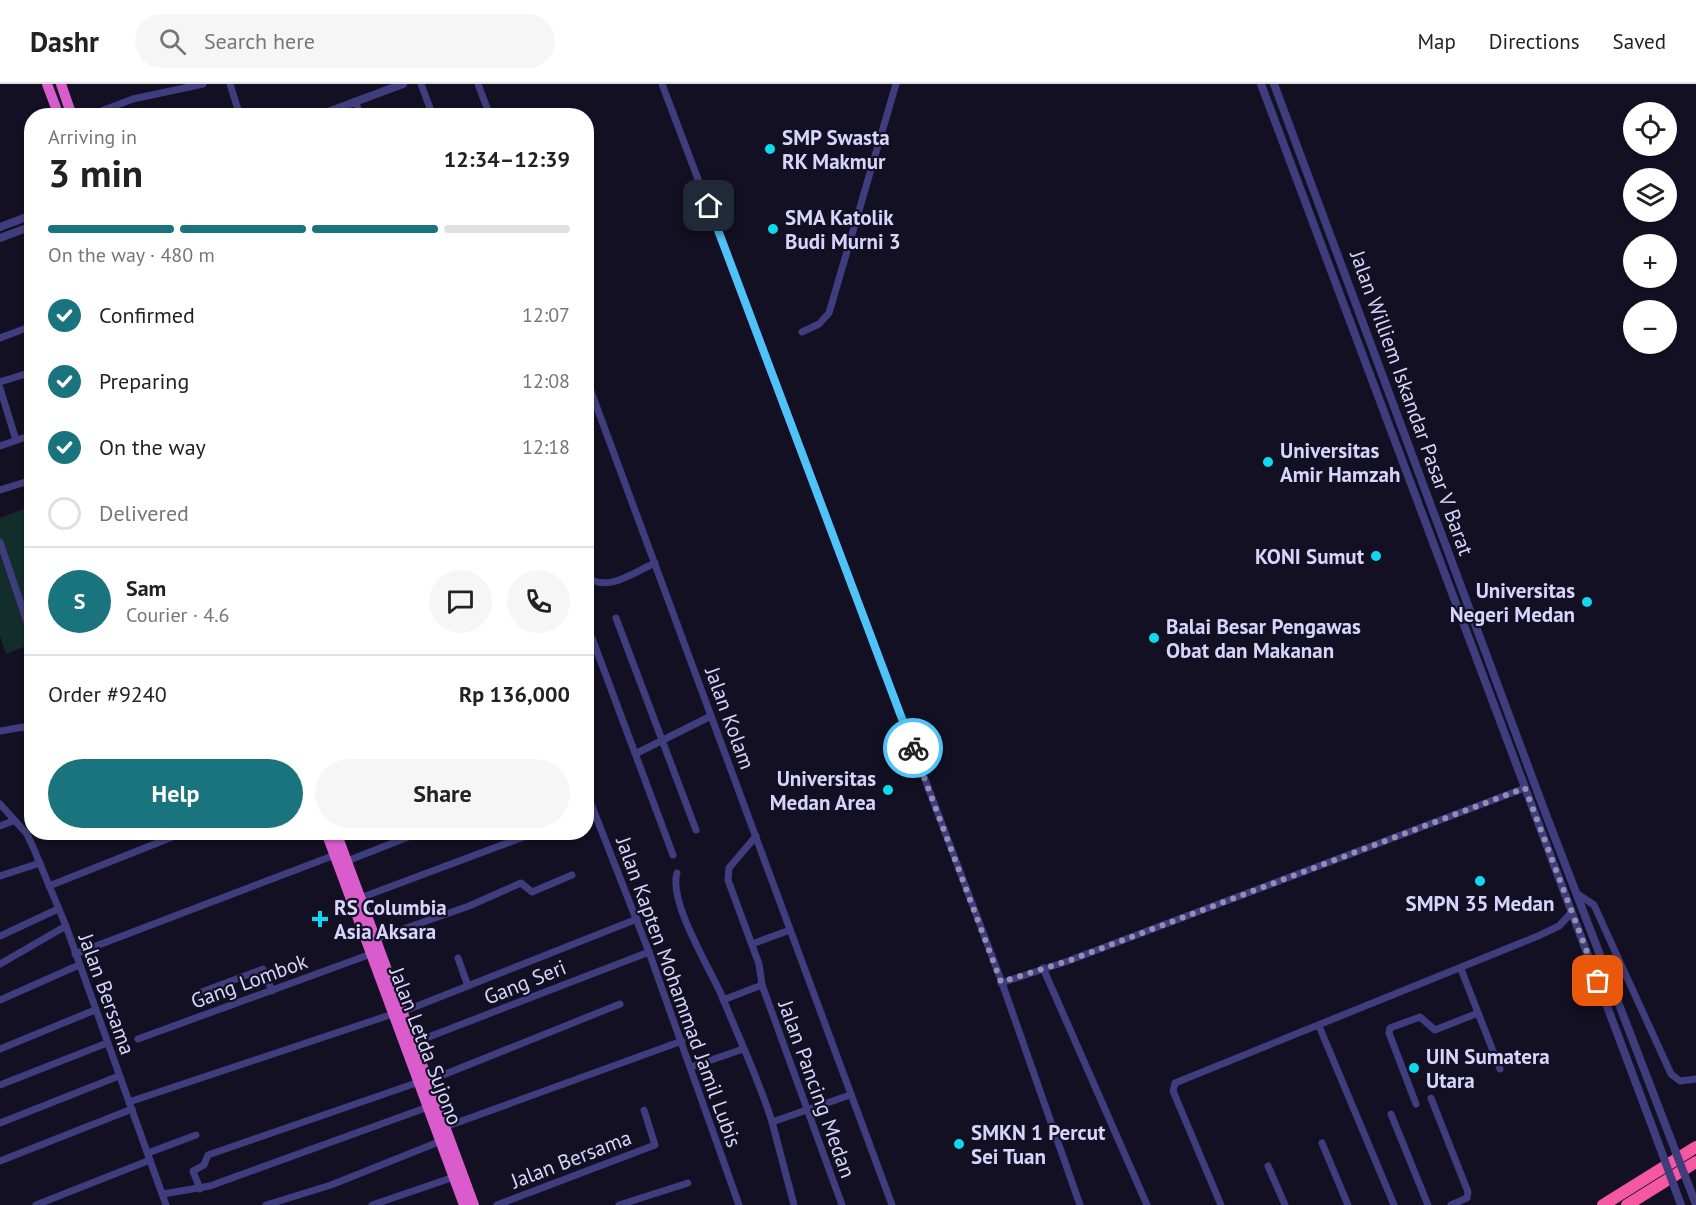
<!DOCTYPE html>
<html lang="en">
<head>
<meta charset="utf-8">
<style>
	body { margin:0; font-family:"PT Sans",sans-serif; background:#f6f6f6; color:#222; height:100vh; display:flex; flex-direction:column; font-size:22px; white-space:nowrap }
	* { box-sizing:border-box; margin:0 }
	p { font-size:20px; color:#767676 }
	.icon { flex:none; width:33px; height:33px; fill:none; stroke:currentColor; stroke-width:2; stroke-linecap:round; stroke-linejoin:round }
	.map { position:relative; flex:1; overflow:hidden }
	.details { position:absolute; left:24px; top:24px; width:570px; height:732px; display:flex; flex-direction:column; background:#fff; border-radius:24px; box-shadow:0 2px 4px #0004 }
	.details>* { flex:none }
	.tools { position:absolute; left:1623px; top:18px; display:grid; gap:12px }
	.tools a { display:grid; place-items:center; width:54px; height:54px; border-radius:50%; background:#fff; box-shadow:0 2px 4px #0004; font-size:30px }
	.pin { position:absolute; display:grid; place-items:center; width:51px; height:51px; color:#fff; margin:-26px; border-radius:12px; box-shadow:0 3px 9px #0006 }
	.courier { position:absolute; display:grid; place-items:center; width:60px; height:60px; margin:-30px; border:4px solid #4fc3f7; border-radius:50%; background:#fff; color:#222; box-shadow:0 2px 8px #0007 }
	.overview em { font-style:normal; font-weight:800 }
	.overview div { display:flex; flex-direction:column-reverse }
	.overview { display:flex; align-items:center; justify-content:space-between; height:102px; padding:0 24px }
	h1 { font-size:39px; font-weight:800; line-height:45px }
	.bar { display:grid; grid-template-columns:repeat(4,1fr); gap:9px 6px; align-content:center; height:72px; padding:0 24px }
	.bar i { height:8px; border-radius:4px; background:#e0e0e0 }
	.bar .active { background:#19747e }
	.bar p { grid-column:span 4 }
	.line { display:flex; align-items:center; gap:15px; padding:0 24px; border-top:2px solid #e0e0e0 }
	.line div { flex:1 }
	.round { display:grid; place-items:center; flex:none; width:63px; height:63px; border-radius:32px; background:#f6f6f6 }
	ol { padding:0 24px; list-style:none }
	li { display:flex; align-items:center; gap:18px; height:66px }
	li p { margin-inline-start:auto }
	li .icon { padding:6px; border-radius:50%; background:#19747e; color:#fff; stroke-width:4 }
	li:last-child { color:#767676 }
	li i { width:33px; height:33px; border:3px solid #e0e0e0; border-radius:50% }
	.button { display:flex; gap:12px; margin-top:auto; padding:12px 24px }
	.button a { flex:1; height:69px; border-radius:36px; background:#19747e; color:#fff; font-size:24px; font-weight:800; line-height:69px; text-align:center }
	.button a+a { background:#f6f6f6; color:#222 }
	header { display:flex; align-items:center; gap:36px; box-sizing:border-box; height:84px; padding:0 30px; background:#fff; border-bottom:2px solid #e0e0e0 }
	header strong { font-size:28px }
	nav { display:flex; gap:33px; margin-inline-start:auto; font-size:21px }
	.search { width:420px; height:54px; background:#f6f6f6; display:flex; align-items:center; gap:15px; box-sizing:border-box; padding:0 21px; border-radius:33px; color:#767676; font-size:22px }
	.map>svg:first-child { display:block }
	.green { fill:#132d2b }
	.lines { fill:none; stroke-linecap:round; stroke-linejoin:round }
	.minor { stroke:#403d7f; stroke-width:7 }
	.tertiary { stroke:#403d7f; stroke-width:8 }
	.trunk { stroke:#da5ccc; stroke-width:10 }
	.motorway { stroke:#f557a3; stroke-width:12 }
	.tertiary-bridge { stroke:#403d7f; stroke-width:8 }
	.done { stroke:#938fb0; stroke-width:6; stroke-dasharray:0 10.8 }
	.route { stroke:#4fc3f7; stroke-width:8 }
	.poi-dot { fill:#0ed9ee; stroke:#131023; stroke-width:2 }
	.labels { text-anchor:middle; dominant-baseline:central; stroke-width:4.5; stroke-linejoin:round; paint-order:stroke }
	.poi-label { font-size:21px; font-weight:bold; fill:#d8d4fc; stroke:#131023; text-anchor:start }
	.street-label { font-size:21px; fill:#d8d4fc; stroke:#131023 }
</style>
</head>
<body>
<header>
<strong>Dashr</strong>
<div class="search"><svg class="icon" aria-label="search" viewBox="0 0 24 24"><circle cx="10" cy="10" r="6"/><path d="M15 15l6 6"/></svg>Search here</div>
<nav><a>Map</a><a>Directions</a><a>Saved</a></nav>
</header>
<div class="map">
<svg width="1696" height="1121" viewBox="0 0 1696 1121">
	<rect width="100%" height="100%" fill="#131023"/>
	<path class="green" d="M 31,422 L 31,560 L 6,570 L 0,552 L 0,434 Z"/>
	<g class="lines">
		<g class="minor">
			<path d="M 230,0 L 240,32"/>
			<path d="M 421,0 L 433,32"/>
			<path d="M 478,0 L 490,32"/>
			<path d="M 662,0 L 1001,896 L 1080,1121"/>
			<path d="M 355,17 L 361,32"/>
			<path d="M 88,32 L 133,15 L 203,0"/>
			<path d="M 802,248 L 819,240 L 829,229 L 896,0"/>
			<path d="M 0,254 L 32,242"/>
			<path d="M 586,294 L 892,1121"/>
			<path d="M 0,298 L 32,288"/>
			<path d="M 0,304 L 16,356"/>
			<path d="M 0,362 L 32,351"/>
			<path d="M 0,406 L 32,396"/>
			<path d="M 0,458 L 32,553"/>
			<path d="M 586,492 C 606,510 634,488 655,479"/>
			<path d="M 616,534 L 696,746"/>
			<path d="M 592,554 L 673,771"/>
			<path d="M 0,647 L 23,643 L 32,648"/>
			<path d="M 637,669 L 711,632"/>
			<path d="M 586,707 L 649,868 L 739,1121"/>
			<path d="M 0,720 L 27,750 L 33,763 L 66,842 L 166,1121"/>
			<path d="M 0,742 L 13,737"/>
			<path d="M 756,752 L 729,784 L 728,796 L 759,880 L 762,901 L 842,1121"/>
			<path d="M 347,777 L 421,748"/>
			<path d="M 677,789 C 668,819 712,887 724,917 C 740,957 759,996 772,1038 L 850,1011"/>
			<path d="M 0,792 L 40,779"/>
			<path d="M 49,802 L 185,748"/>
			<path d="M 1576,809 L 1594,821 L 1671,990 L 1680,997 L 1696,995"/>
			<path d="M 360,814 L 537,748"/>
			<path d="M 0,852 L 58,825"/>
			<path d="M 375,855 L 469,822 L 521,799 L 532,808 L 572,791"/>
			<path d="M 752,860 L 790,846"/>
			<path d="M 75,870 L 335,771"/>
			<path d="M 458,874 L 468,902"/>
			<path d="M 0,880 L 66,842"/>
			<path d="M 1043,884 L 1147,1121"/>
			<path d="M 1461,885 L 1500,985"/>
			<path d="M 1001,899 L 1068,877 L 1525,704"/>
			<path d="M 199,909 L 263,885 L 272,907"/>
			<path d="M 0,916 L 79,881"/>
			<path d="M 723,916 L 762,901"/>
			<path d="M 402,928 L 637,835"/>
			<path d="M 1319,942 L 1394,1121"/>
			<path d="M 138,955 L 371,870"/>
			<path d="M 413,959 L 649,868"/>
			<path d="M 0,965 L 95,926"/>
			<path d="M 691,983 L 743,965"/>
			<path d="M 428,997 L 620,920"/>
			<path d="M 0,1001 L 107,959"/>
			<path d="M 1431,1014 L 1468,1108 L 1467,1114 L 1451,1121"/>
			<path d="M 129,1018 L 393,930"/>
			<path d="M 1416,1020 L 1389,949 L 1390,944 L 1420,933 L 1435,946 L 1478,929"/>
			<path d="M 1391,1030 L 1428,1121"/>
			<path d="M 772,1038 L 794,1121"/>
			<path d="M 0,1039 L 119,992"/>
			<path d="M 445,1043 L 682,957"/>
			<path d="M 1322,1059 L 1348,1121"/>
			<path d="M 148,1069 L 196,1051"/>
			<path d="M 0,1077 L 132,1025"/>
			<path d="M 1268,1082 L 1285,1121"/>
			<path d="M 200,1105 L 193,1087 L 204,1081 L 208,1071 L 419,998"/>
			<path d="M 163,1110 L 210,1102 L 428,1023"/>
			<path d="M 36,1121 L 150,1076"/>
			<path d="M 266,1121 L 331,1101 L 441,1057"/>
			<path d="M 372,1121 L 454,1093"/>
			<path d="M 497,1121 L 655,1061 L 644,1026"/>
			<path d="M 619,1121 L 688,1099"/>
			<path d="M 1221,1121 L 1173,1007 L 1175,999 L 1538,852 L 1559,842 L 1572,828"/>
		</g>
		<g class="tertiary">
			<path d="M 1261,0 L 1658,1058"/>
			<path d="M 1274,0 L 1545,728 L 1670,1053"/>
			<path d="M 317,32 L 403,0"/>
			<path d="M 0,143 L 32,131"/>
			<path d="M 0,154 L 32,142"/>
		</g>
		<g class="trunk">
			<path d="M 47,0 L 59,32"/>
			<path d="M 61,0 L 72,32"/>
			<path d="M 326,748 L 464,1121"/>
			<path d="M 336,748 L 474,1121"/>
		</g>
		<g class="motorway">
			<path d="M 1603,1121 L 1696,1063"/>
			<path d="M 1627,1121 L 1696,1078"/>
		</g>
		<g class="tertiary-bridge">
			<path d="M 1670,1053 L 1695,1118"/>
			<path d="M 1658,1058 L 1681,1121"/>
		</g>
	</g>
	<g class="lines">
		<path class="done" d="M 913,664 L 1001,898 L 1068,877 L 1525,704 L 1598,897"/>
		<path class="route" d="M 709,122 L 913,664"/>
	</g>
	<g class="poi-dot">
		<circle cx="770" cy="65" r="6"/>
		<circle cx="773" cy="145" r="6"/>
		<circle cx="1268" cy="378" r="6"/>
		<circle cx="1376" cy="472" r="6"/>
		<circle cx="1587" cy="518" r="6"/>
		<circle cx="1154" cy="554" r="6"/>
		<circle cx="888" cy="706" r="6"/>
		<circle cx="1480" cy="797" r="6"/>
		<path d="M317 826h6v6h6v6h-6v6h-6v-6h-6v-6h6z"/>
		<circle cx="1414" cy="984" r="6"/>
		<circle cx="959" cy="1060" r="6"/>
	</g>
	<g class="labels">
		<g class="poi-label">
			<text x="782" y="53">SMP Swasta<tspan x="782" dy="24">RK Makmur</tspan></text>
			<text x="785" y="133">SMA Katolik<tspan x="785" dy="24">Budi Murni 3</tspan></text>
			<text x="1280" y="366">Universitas<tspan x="1280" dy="24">Amir Hamzah</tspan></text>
			<text x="1364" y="472" text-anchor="end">KONI Sumut</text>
			<text x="1575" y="506" text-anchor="end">Universitas<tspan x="1575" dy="24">Negeri Medan</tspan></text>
			<text x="1166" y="542">Balai Besar Pengawas<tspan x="1166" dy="24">Obat dan Makanan</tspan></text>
			<text x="876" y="694" text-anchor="end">Universitas<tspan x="876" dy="24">Medan Area</tspan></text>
			<text x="1480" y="819" text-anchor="middle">SMPN 35 Medan</text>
			<text x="334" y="823">RS Columbia<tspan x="334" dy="24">Asia Aksara</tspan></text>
			<text x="1426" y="972">UIN Sumatera<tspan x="1426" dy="24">Utara</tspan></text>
			<text x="971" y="1048">SMKN 1 Percut<tspan x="971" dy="24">Sei Tuan</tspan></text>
		</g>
		<g class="street-label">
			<text transform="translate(1412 319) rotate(70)">Jalan Williem Iskandar Pasar V Barat</text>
			<text transform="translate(730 634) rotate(70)">Jalan Kolam</text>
			<text transform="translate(249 897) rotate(-20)">Gang Lombok</text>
			<text transform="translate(525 898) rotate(-22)">Gang Seri</text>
			<text transform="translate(679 908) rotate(70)">Jalan Kapten Mohammad Jamil Lubis</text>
			<text transform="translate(107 910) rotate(70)">Jalan Bersama</text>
			<text transform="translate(426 962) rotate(69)">Jalan Letda Sujono</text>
			<text transform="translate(817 1005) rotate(70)">Jalan Pancing Medan</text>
			<text transform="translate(571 1075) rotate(-21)">Jalan Bersama</text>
		</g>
	</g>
</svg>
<div class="tools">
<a><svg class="icon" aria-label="locate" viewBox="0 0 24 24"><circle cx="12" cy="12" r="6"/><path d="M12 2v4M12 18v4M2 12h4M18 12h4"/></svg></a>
<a><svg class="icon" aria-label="layers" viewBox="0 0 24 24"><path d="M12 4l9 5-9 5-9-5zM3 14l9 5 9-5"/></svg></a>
<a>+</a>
<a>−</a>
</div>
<div class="pin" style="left:1598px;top:897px;background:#ea580c"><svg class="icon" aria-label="bag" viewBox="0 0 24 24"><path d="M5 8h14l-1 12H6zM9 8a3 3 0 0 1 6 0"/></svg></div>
<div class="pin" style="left:709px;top:122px;background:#1f2937"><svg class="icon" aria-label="home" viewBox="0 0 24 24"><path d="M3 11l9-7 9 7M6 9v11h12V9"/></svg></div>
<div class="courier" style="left:913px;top:664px"><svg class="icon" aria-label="bike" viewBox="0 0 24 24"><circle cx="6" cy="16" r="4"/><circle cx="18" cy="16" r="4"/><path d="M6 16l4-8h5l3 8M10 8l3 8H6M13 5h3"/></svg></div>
<section class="details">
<div class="overview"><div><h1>3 min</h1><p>Arriving in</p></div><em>12:34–12:39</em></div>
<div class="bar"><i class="active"></i><i class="active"></i><i class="active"></i><i></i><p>On the way · 480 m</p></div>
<ol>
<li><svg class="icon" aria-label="check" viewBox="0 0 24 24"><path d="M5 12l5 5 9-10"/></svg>Confirmed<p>12:07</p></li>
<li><svg class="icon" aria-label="check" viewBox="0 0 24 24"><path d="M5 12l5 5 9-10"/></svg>Preparing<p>12:08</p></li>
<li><svg class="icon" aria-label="check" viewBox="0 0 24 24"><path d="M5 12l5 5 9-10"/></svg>On the way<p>12:18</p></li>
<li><i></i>Delivered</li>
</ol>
<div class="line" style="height:108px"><b class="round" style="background:#19747e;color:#fff">S</b><div><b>Sam</b><p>Courier · 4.6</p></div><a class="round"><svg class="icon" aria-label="chat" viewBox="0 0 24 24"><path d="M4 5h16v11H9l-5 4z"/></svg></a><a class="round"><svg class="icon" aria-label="phone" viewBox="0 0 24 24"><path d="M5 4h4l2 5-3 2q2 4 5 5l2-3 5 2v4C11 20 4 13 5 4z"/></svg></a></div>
<div class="line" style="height:78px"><div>Order #9240</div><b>Rp 136,000</b></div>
<div class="button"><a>Help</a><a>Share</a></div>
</section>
</div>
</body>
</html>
